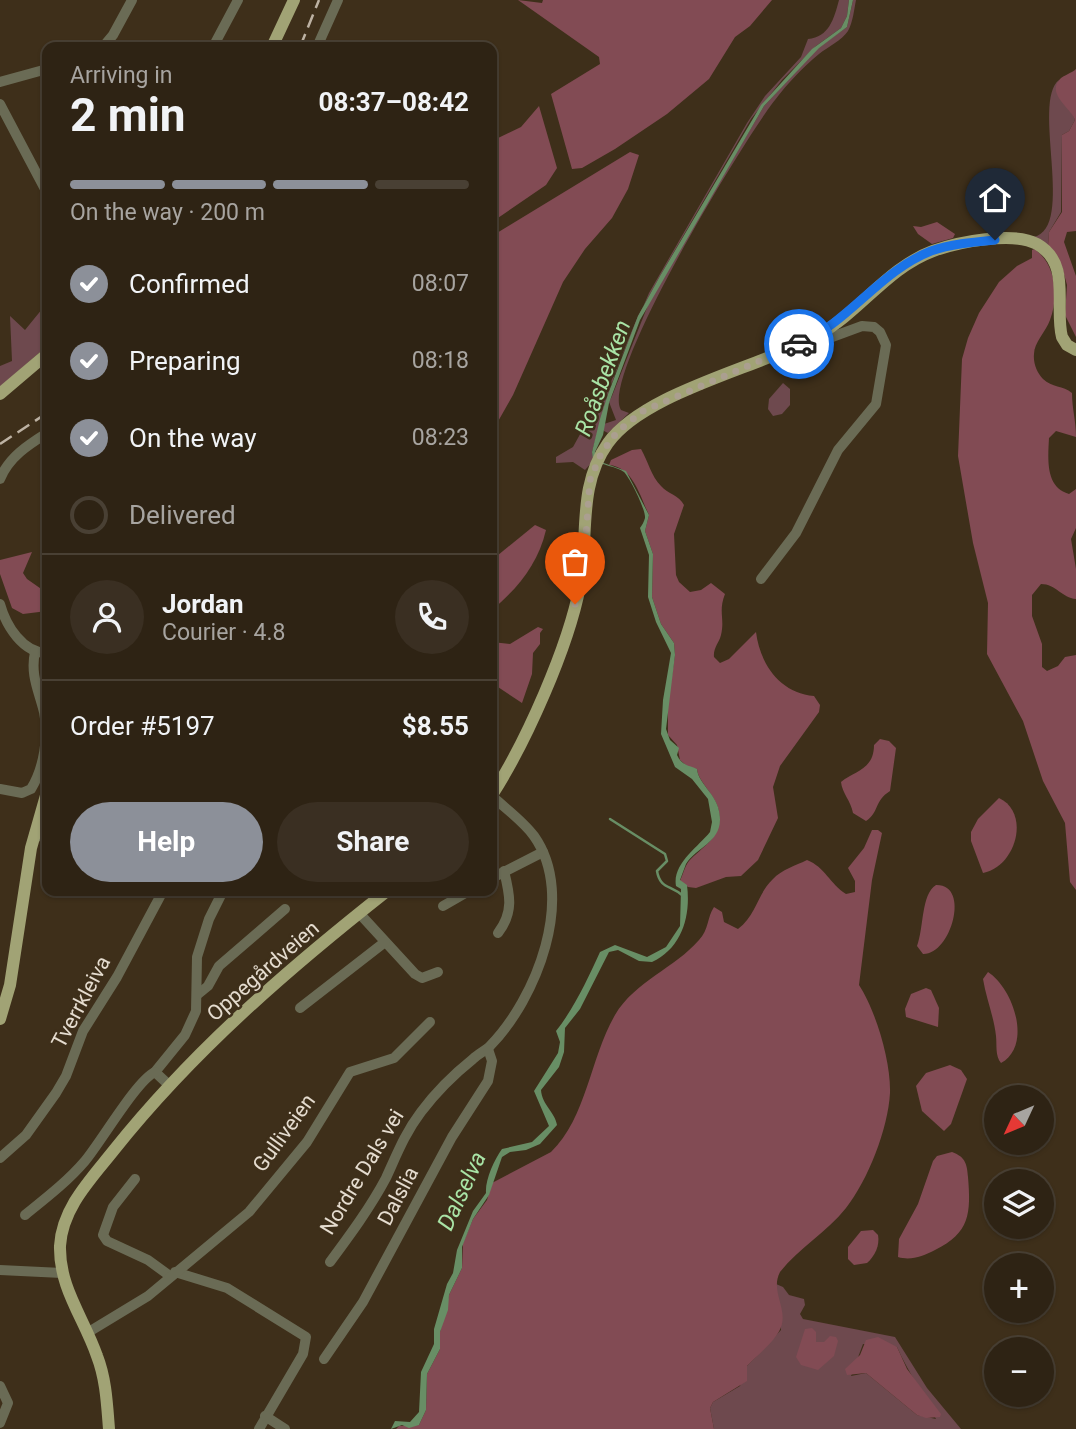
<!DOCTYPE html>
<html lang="en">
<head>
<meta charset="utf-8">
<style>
	body { margin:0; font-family:Roboto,sans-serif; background:#3a2f22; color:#f1f3f6; height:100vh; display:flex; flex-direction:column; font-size:26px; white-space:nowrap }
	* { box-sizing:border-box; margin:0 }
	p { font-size:23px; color:#a7a4a0 }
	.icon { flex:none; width:38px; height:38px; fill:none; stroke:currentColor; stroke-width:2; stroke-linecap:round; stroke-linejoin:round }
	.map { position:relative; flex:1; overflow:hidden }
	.side { position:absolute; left:42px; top:42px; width:455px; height:854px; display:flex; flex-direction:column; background:#2e2314; border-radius:14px; box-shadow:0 2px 5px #0004,0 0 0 2px #494034 }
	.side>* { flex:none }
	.needle { width:46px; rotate:226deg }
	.controls { position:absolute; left:984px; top:1085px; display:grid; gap:14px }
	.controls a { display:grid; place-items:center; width:70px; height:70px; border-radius:50%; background:#2e2314; box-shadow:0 2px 5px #0004,0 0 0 2px #494034; font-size:35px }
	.pin { position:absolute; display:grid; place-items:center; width:60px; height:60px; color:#fff; margin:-72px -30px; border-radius:50% 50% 50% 0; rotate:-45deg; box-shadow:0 0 7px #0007 }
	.pin .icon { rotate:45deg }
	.courier { position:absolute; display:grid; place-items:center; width:70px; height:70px; margin:-35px; border:5px solid #1a73e8; border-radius:50%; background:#fff; color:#222; box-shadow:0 2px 9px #0007 }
	.headline em { font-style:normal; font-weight:700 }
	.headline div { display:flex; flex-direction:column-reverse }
	.headline { display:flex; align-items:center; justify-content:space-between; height:119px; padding:0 28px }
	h1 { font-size:46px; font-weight:700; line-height:52px }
	.bar { display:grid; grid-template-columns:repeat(4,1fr); gap:10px 7px; align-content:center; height:84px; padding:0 28px }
	.bar i { height:9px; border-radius:5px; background:#494034 }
	.bar .on { background:#8c9099 }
	.bar p { grid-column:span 4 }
	.line { display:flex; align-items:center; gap:18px; padding:0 28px; border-top:2px solid #494034 }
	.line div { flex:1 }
	.round { display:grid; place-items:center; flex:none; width:74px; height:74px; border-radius:37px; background:#3a2f22 }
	ol { padding:0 28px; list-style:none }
	li { display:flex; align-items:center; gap:21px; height:77px }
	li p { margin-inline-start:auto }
	li .icon { padding:7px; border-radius:50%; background:#8c9099; color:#fff; stroke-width:4 }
	li:last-child { color:#a7a4a0 }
	li i { width:38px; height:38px; border:4px solid #494034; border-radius:50% }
	.action { display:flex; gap:14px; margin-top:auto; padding:14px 28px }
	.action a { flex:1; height:80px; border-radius:42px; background:#8c9099; color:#fff; font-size:28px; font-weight:700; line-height:80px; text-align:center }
	.action a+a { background:#3a2f22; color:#f1f3f6 }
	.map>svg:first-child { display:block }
	.green { fill:#6e494e; fill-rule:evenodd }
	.forest { fill:#824b54 }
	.water { fill:#688e65 }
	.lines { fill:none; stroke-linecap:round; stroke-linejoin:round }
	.stream { stroke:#688e65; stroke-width:2.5 }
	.minor { stroke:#6a6b55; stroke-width:10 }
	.major { stroke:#a1a375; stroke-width:12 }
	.rail { stroke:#bdb2a3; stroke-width:2.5; stroke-dasharray:14 7; stroke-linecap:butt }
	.done { stroke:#ab9f90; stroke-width:7; stroke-dasharray:0 12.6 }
	.route { stroke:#1a73e8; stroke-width:9 }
	.labels { text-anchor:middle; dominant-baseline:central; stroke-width:5; stroke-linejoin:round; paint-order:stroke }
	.street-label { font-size:21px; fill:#e5dccf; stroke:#3e2f1a }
	.water-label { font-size:23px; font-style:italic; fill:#a9e4a6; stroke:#3e2f1a }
</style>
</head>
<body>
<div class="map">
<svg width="1076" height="1429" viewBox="0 0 1076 1429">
	<rect width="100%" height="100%" fill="#3e2f1a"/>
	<g class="green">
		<path d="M 839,0 L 849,0 L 847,16 L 841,28 L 816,46 L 782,80 L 751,119 L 660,276 L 638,316 L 624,350 L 608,394 L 592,452 L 594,460 L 585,470 L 573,462 L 556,463 L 556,457 L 573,447 L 584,427 L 601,405 L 649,293 L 747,123 L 765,96 L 801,57 L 808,39 C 829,37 834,19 839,0 Z"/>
		<path d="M 853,0 L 856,0 C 854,10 853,22 848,31 C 842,40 828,47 819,54 C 802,68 788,83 775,100 C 746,136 599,377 621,410 L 629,413 L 608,433 L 604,431 L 604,424 L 616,420 L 609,402 L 612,396 L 650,300 L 764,106 L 819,47 L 847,27 Z"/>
		<path d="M 1059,80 C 1053,100 1069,103 1075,120 L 1069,131 L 1062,135 L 1061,212 L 1049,232 L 1048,246 L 1034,237 C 1076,227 1031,102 1059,80 Z"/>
		<path d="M 47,303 L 47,346 L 0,387 L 0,366 L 12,361 L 10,316 L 25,330 Z"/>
		<path d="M 783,383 L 790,389 L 790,405 L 782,414 L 773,416 L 768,409 L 769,399 Z"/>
		<path d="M 776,1284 L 783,1287 L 789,1295 L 804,1299 L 805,1305 L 800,1314 L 803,1319 L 895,1337 L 927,1388 L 961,1429 L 714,1429 L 710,1408 L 713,1402 L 740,1386 L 747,1366 L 781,1330 ZM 863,1344 L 897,1347 C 908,1372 924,1394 936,1419 L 917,1415 L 866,1373 L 851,1376 Z"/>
	</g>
	<g class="forest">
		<path d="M 518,0 L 542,3 L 543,0 L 772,0 L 750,26 L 735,37 L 709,79 L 667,114 L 615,149 L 582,168 L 572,169 L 551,94 L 600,64 L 599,57 Z"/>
		<path d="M 1076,69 L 1076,231 L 1067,232 L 1064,242 L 1076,276 L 1076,337 L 1065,315 L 1067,285 L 1062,267 L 1048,246 L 1049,232 L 1062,212 L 1062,135 L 1069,131 L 1075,120 C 1071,108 1046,94 1060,79 C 1064,75 1072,73 1076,69 Z"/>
		<path d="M 539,106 L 557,168 L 546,185 L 492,222 L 492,145 L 496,139 L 521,127 Z"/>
		<path d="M 630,152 L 639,155 L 628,189 L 612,218 L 585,249 L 563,282 L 513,395 L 492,432 L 492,236 Z"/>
		<path d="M 937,222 L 955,234 L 953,238 L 932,244 L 918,234 L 913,226 L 921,227 Z"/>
		<path d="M 1034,249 C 1056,263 1059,297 1050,320 C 1046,331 1034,343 1034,354 C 1033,363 1037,373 1043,379 C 1052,388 1063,385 1072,393 C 1072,409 1076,421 1076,437 L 1056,431 L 1049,438 C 1048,459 1045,487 1069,494 L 1076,489 L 1076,528 L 1071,539 L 1076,569 L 1076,599 C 1062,598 1056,584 1041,584 L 1032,595 L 1032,616 L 1042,644 L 1042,667 L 1047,671 L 1058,666 L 1065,657 L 1076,655 L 1076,890 L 1070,882 L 1065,823 L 1043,781 L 1023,721 L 987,654 L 988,603 L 973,543 L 958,456 L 962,359 L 968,338 L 979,313 L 999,282 L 1017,266 L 1032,258 L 1032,250 Z"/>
		<path d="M 641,449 C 648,461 651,476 661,486 C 668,494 679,495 684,505 L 674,534 L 676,575 L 679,582 L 690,592 L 701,590 L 711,583 L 725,594 C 718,612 725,618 721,635 C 719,643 713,648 714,657 L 720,663 L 729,659 L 756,632 C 760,664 780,693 814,696 L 820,705 L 819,712 L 780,766 L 773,787 L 778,818 L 758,860 L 741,876 L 726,877 L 696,888 L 688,887 L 680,881 C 683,874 685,866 689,861 C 703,846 723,837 719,812 C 717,796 698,782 697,769 L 689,768 L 680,760 L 677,745 L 668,735 L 668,702 L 675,655 L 674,643 L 661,624 L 652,597 L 653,554 L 645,531 L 649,515 C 640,496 633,467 609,465 L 611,460 L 632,450 Z"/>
		<path d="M 535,525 L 546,530 C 538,564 518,588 492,610 L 492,560 Z"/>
		<path d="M 32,552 L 23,573 L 27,579 L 47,593 L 47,611 L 23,614 L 12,608 L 0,574 L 0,560 Z"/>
		<path d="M 538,627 L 543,629 L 540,633 L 540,644 L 533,653 L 532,674 L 522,703 L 492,683 L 492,642 L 510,644 Z"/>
		<path d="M 880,739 L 889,741 L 896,748 L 890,791 C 874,801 879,813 866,821 L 853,813 C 851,801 842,793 841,782 C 854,771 874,770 874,745 Z"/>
		<path d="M 999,798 C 1031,813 1016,867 983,873 L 971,841 L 971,832 L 978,819 Z"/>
		<path d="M 872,830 L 878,830 L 882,833 L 872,880 L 859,985 C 876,1011 891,1062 890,1093 C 888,1129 868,1180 846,1208 C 827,1232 799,1248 780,1272 C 770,1291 788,1308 781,1327 C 776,1341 757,1355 747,1366 L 747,1381 L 713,1402 L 710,1408 L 714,1429 L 396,1429 L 399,1426 L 419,1425 L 426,1410 L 427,1374 L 440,1349 L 440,1332 L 449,1295 L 462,1268 L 463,1243 L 473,1219 L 487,1200 L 492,1183 L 551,1152 C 587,1117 590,1058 615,1015 C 635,981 675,968 699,940 C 709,930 707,917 714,907 L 722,912 L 724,922 L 738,929 C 757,914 757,894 773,879 C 781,870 797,865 807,860 C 825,867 830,884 846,894 L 855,892 L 855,881 L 848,868 L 864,848 Z"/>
		<path d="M 936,885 C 971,884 951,955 923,954 L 917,946 C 924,928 921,894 936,885 Z"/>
		<path d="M 988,972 C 1013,988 1033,1045 1001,1063 C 995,1056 997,1045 996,1036 C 994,1017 986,998 983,979 Z"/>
		<path d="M 926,988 L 931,990 L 939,1008 L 938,1027 L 906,1017 L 905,1009 L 911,994 Z"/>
		<path d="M 950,1065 L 961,1070 L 967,1079 L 951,1124 L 944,1131 L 922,1111 L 916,1086 L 926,1073 Z"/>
		<path d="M 952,1152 C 966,1157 967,1165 968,1177 C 971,1213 970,1233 935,1250 C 923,1256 911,1261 898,1257 L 899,1239 L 918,1204 L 933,1161 L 937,1156 Z"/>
		<path d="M 873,1230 L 878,1235 C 880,1245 875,1256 867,1263 L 854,1265 L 848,1259 L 848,1247 L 861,1231 Z"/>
		<path d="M 812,1328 L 816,1332 L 816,1342 L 824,1342 L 830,1336 L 836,1337 L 838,1341 L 834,1356 L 818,1370 L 801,1365 L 796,1357 L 805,1329 Z"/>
		<path d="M 878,1337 L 897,1347 L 907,1369 L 941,1414 L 940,1417 L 926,1418 L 917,1415 L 866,1373 L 847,1375 L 845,1369 L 860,1355 L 866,1340 Z"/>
	</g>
	<path class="water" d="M 849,0 L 853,0 L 847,27 L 819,48 L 764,106 L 640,320 L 609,403 L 603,435 L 595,452 L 601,462 L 626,471 L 649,515 L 645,531 L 653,554 L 652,597 L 661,624 L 674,643 L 675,655 L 666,729 L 670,740 L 679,748 L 677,755 C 682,766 689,765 697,769 C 698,782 714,793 718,807 C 728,841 698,845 686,864 C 684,869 682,875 680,880 L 687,885 C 691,916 682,948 652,962 L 639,961 L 618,950 L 609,952 L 580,1009 L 565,1028 L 564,1052 L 559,1067 L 541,1090 C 542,1105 555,1112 557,1125 L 540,1144 L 526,1150 L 510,1152 L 502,1157 L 489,1195 L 473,1219 L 462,1247 L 462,1268 L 449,1295 L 448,1310 L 440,1332 L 440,1349 L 427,1374 L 426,1410 L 419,1425 L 409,1428 L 402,1425 L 391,1429 L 395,1421 L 410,1422 L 419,1412 L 421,1372 L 434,1344 L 434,1329 L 447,1284 L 453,1273 L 457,1250 L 473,1211 L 486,1193 C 485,1180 494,1160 502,1149 L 532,1142 L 549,1126 L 534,1091 L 558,1053 L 560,1042 L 556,1031 C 575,1007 588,978 600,952 L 615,945 L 647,957 L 666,947 L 680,926 L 681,889 L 676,886 C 672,864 698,847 710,832 L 712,822 L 708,799 L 692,779 L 675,767 L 661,734 L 663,700 L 671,653 L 656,622 L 648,597 L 649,555 L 640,528 C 642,525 644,522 645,518 C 646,510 630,478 624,472 C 616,466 602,466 593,459 L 592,452 L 600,419 L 608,394 L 638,316 L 660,276 L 761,105 L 812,49 L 841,28 L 847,16 Z"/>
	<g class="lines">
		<path class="stream" d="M 610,819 L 665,854 L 667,861 L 657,871 C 660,889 671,885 682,895"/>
		<g class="minor">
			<path d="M 103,47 L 113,35 L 132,0"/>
			<path d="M 213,47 L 238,0"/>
			<path d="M 317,47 L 338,0"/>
			<path d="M 0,82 L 47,69"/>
			<path d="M 0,104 L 47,193"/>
			<path d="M 0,479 C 9,457 28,445 47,433"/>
			<path d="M 761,579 L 796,533 L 838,450 L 876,404 L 886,345 L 880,332 L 874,327 L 862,326 L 824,340 L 820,334"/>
			<path d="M 0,604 C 6,626 23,653 47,653"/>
			<path d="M 0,789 L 22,793 L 31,789 C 44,768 49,736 44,712 C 39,691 30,675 35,652"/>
			<path d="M 34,835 L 47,838"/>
			<path d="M 492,878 L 543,852"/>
			<path d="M 443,906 L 469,891"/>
			<path d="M 359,913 L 415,974 L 422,978 L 438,972"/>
			<path d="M 498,933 C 514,912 510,895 504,871"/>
			<path d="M 197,995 L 208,986 L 219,966 L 285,909"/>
			<path d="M 300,1008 L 385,942"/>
			<path d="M 170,1086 L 155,1072 L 185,1035 L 196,1011 L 197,957 L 209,919 L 223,891"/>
			<path d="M 0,1158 L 26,1135 L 56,1093 L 66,1076 L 83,1031 L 117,977 L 163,891"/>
			<path d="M 135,1179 L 113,1207 L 103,1235 L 107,1241 L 148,1260 L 170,1276"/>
			<path d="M 25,1215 C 46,1198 67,1182 85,1161 C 101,1142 137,1080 155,1072"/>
			<path d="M 330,1262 C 350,1235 370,1208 386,1178 C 397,1154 405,1133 421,1112 C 436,1092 453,1075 473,1059 C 478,1054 485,1051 490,1046 C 536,999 577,897 534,836 C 523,821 506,809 492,796"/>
			<path d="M 0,1270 L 62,1273"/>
			<path d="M 175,1272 L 227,1288 L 306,1337 L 303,1354 L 259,1429"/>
			<path d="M 87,1333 L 148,1296 L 249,1212 L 307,1142 L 350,1072 L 394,1058 L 430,1022"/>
			<path d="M 324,1359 L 363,1302 L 452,1137 L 488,1081 L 492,1061 L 488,1049"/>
			<path d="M 0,1386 L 8,1403 L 0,1423"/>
			<path d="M 265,1416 L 285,1429"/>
		</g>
		<g class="major">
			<path d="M 272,47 L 294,0"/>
			<path d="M 0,394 L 47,354"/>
			<path d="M 492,795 C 526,742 568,648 580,586 C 589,537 577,486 608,443 C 646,391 760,368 818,335 C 860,312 887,268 933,251 C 958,242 1013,231 1037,244 C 1072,264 1054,306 1062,337 L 1067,345 L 1076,350"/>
			<path d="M 0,1019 L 10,985 L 31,848 L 47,792"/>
			<path d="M 109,1429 C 107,1404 106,1379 97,1356 C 84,1318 59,1288 60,1246 C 62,1208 91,1179 114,1150 C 193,1051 288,969 387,891"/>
		</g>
		<g class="rail">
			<path d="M 300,47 L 319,0"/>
			<path d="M 0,444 L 47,413"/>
		</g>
	</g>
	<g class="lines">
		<path class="done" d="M 575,604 L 584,563 L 590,480 L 601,454 L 617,432 L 643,411 L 799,344"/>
		<path class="route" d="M 799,344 C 849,322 880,271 931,251 C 951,244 974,242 995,240"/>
	</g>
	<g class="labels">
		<g class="street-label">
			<text transform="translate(263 971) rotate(-41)">Oppegårdveien</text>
			<text transform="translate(81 1002) rotate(-62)">Tverrkleiva</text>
			<text transform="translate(284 1133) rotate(-54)">Gulliveien</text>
			<text transform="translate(362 1172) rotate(-59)">Nordre Dals vei</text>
			<text transform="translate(398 1196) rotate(-62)">Dalslia</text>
		</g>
		<g class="water-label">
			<text transform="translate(603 378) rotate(-70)">Roåsbekken</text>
			<text transform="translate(462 1191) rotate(-65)">Dalselva</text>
		</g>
	</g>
</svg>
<div class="controls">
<a><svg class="needle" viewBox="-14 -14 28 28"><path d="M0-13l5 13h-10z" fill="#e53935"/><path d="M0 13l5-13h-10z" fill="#a7a4a0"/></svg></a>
<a><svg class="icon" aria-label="layers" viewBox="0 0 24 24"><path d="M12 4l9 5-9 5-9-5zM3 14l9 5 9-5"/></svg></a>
<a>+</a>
<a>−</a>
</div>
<div class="pin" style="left:575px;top:604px;background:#ea580c"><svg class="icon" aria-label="bag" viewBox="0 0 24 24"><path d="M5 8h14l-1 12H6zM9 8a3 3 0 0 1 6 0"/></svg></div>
<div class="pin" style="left:995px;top:240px;background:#1f2937"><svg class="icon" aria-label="home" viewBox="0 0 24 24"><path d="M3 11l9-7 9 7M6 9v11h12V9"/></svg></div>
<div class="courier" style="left:799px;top:344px"><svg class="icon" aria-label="car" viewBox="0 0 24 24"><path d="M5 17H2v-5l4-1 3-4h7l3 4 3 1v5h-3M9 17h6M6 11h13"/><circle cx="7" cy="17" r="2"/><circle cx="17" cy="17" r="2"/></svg></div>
<section class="side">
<div class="headline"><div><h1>2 min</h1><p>Arriving in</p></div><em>08:37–08:42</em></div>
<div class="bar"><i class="on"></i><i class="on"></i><i class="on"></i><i></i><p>On the way · 200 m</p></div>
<ol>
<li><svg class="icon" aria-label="check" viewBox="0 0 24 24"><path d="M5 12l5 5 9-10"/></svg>Confirmed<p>08:07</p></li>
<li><svg class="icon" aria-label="check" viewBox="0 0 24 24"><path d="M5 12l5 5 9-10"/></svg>Preparing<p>08:18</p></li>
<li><svg class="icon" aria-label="check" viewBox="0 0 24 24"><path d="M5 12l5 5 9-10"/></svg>On the way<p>08:23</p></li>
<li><i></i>Delivered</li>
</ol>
<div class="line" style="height:126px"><a class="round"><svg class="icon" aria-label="person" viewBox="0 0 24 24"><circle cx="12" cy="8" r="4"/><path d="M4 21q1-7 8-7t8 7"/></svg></a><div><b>Jordan</b><p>Courier · 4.8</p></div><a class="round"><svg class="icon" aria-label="phone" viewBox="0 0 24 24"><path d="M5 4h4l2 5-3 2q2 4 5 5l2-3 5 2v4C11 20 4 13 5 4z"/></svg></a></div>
<div class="line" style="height:91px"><div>Order #5197</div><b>$8.55</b></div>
<div class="action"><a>Help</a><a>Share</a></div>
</section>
</div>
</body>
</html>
